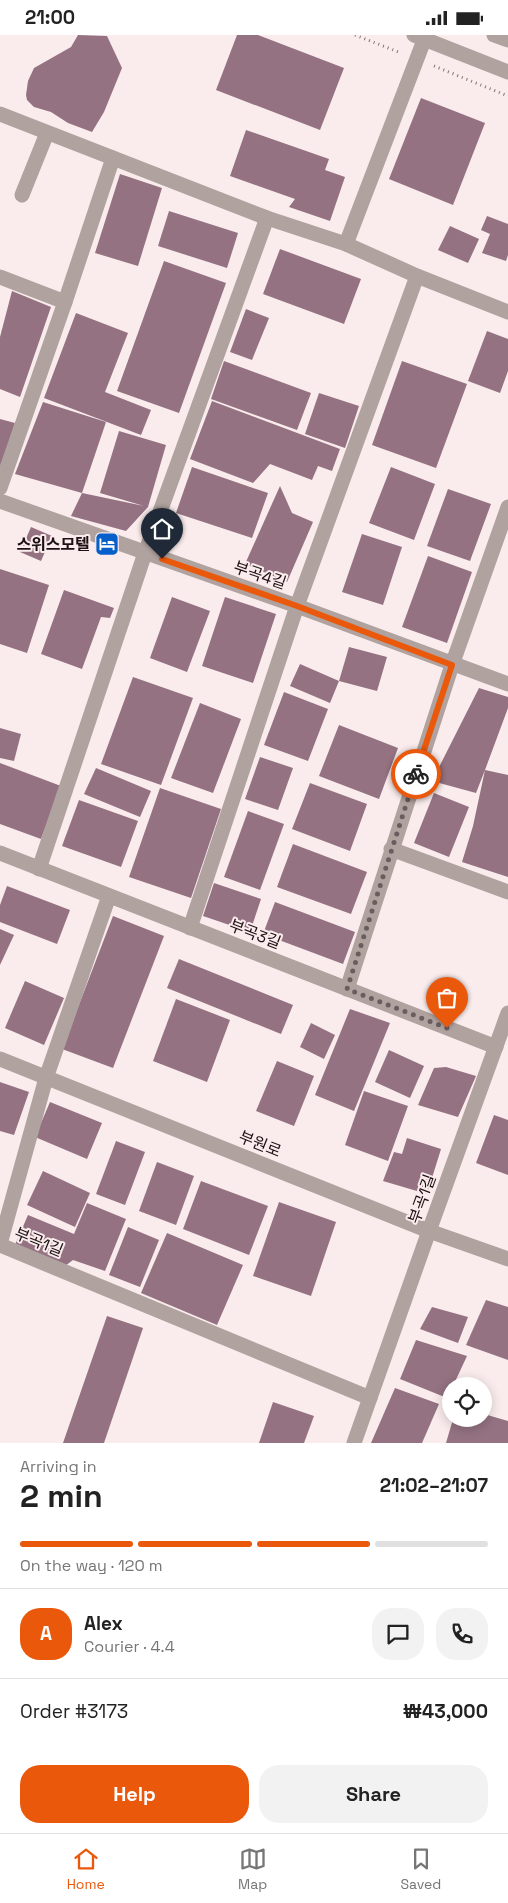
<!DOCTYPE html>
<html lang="en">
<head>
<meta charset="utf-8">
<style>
	body { margin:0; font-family:"Space Grotesk","Noto Sans KR",sans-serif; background:#f2f2f2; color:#222; height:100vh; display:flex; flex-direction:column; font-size:19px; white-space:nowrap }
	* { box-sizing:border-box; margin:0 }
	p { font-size:16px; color:#767676 }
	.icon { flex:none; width:28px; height:28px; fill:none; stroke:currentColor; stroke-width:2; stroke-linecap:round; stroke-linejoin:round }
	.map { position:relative; height:1408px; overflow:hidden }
	.side { display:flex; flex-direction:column; background:#fff; flex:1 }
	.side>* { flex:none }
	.tools { position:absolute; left:442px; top:1342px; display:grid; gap:10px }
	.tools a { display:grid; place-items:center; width:50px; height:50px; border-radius:50%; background:#fff; box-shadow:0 2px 12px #0003; font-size:25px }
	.pin { position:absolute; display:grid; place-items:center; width:42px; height:42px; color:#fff; margin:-51px -21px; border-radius:50% 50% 50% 0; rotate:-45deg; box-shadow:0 0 5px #0007 }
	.pin .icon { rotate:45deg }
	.courier { position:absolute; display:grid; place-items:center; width:50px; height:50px; margin:-25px; border:4px solid #ea580c; border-radius:50%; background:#fff; color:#222; box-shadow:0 1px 6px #0007 }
	.summary em { font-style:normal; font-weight:600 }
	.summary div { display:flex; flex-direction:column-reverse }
	.summary { display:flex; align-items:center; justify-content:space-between; height:85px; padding:0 20px }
	h1 { font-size:32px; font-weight:600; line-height:38px }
	.bar { display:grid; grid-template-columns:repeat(4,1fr); gap:8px 5px; align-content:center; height:60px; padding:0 20px }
	.bar i { height:6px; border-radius:4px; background:#e0e0e0 }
	.bar .active { background:#ea580c }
	.bar p { grid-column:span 4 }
	.line { display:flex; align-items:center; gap:12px; padding:0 20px; border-top:1px solid #e0e0e0 }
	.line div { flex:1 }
	.round { display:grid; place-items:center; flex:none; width:52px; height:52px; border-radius:20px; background:#f2f2f2 }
	.action { display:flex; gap:10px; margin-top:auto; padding:10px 20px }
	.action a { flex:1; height:58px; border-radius:20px; background:#ea580c; color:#fff; font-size:20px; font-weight:600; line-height:58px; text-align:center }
	.action a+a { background:#f2f2f2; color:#222 }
	.status { display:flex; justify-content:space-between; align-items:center; height:35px; padding:0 25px; background:#fff; direction:ltr }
	.status svg { height:14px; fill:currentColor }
	.menu { display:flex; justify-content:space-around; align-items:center; height:70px; border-top:1px solid #e0e0e0; background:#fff; font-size:14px; color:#767676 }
	.menu a { display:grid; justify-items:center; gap:2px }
	.menu .active { color:#ea580c }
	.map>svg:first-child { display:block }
	.building { fill:#947282 }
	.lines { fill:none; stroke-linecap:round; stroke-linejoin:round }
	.path { stroke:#827576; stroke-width:3; stroke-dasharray:1 4; stroke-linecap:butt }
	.minor { stroke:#b0a29e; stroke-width:15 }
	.done { stroke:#6a5d5f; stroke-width:5; stroke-dasharray:0 9 }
	.route { stroke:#ea580c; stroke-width:6 }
	.labels { text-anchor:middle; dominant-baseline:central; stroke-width:4; stroke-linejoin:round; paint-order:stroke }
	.poi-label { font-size:16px; font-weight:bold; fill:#1c1012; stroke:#faeced; text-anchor:end }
	.street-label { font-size:16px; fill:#1c1012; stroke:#faeced }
</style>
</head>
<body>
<div class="status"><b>21:00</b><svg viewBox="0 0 49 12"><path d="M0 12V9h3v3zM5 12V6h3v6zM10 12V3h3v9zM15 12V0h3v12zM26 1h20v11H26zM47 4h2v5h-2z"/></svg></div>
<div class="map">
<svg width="508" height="1408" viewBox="0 0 508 1408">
	<rect width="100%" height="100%" fill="#faeced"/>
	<g class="building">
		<path d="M 78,0 L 107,1 L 122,33 L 104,77 L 92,97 L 68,88 L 51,77 L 34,72 L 27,65 L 26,60 L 28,46 L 34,33 L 71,12 Z"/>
		<path d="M 237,0 L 258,0 L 344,33 L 320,95 L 216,55 Z"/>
		<path d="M 421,63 L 485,88 L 453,170 L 389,144 Z"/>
		<path d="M 246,95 L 329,124 L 325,135 L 345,142 L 330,186 L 289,172 L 295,164 L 230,141 Z"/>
		<path d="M 120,139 L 162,153 L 138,231 L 95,218 Z"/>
		<path d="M 169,176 L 238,198 L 227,233 L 158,211 Z"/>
		<path d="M 487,181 L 508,189 L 508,220 L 506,226 L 482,218 L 490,199 L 481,195 Z"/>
		<path d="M 450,191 L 479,204 L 468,228 L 438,215 Z"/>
		<path d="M 280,214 L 361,244 L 344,289 L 263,259 Z"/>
		<path d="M 164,226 L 226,248 L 179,378 L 117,356 Z"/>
		<path d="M 12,256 L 51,272 L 20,362 L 0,354 L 0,302 Z"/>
		<path d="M 246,274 L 269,283 L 252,325 L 230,317 Z"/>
		<path d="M 76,278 L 128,298 L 105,357 L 151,375 L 141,400 L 44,363 Z"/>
		<path d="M 487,296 L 508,304 L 508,336 L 500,358 L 468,346 Z"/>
		<path d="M 224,326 L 311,358 L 297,395 L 211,364 Z"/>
		<path d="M 402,326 L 467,349 L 436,433 L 372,410 Z"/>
		<path d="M 319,358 L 359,371 L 345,413 L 305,399 Z"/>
		<path d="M 212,366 L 340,414 L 332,436 L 318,431 L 312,445 L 270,429 L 253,448 L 190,424 Z"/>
		<path d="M 43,367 L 106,387 L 82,458 L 15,439 Z"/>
		<path d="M 0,384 L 15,388 L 0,434 Z"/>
		<path d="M 119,396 L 166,410 L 148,472 L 126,496 L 71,481 L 82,458 L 144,471 L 100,458 Z"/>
		<path d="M 192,432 L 268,458 L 252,503 L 176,478 Z"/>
		<path d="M 391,432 L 435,449 L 414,505 L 369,488 Z"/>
		<path d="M 280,451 L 292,478 L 313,487 L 287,547 L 245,529 Z"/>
		<path d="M 448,454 L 491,469 L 470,526 L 427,511 Z"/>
		<path d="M 31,492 L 52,501 L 41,526 L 20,517 Z"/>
		<path d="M 362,499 L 402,512 L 383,570 L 342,557 Z"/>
		<path d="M 428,521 L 472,537 L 447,608 L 402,592 Z"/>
		<path d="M 0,534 L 49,550 L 27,618 L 0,609 Z"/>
		<path d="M 64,555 L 114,573 L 110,583 L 101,582 L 82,634 L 41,619 Z"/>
		<path d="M 172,562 L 210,576 L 187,637 L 150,623 Z"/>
		<path d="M 225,562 L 276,579 L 253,648 L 202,631 Z"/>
		<path d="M 349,612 L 387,622 L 377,656 L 339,646 L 330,668 L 290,651 L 300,629 L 339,646 Z"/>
		<path d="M 133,642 L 193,663 L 161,750 L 101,729 Z"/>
		<path d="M 479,653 L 508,662 L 508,673 L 485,735 L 508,740 L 508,842 L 462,827 L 473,791 L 485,735 L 476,758 L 432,746 Z"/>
		<path d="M 284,657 L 328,674 L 308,726 L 264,710 Z"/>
		<path d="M 200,668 L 241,684 L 213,758 L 171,743 Z"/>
		<path d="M 339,690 L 398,713 L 379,764 L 319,741 Z"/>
		<path d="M 0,693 L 21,699 L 14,726 L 0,723 Z"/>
		<path d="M 260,722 L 293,733 L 278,775 L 245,764 Z"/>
		<path d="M 0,728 L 61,751 L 41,804 L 0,789 Z"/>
		<path d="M 96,733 L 151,756 L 140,782 L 84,759 Z"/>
		<path d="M 310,748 L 367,769 L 350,816 L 292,794 Z"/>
		<path d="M 160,753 L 221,774 L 191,863 L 129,842 Z"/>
		<path d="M 434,758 L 469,772 L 449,822 L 414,808 Z"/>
		<path d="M 79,765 L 138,786 L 121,832 L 62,811 Z"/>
		<path d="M 248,776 L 284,789 L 260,855 L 224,842 Z"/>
		<path d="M 293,809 L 367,837 L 351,879 L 277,852 Z"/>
		<path d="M 214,848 L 261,864 L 250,897 L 203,881 Z"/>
		<path d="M 7,851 L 70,875 L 57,909 L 0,887 L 0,870 Z"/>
		<path d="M 275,867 L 355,897 L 343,929 L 263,899 Z"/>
		<path d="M 113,881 L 164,901 L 113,1033 L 62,1014 Z"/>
		<path d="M 0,894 L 14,900 L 0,930 Z"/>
		<path d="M 179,924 L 293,970 L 281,999 L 167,953 Z"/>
		<path d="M 25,946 L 64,963 L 44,1010 L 5,993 Z"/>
		<path d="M 176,964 L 230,985 L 207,1047 L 153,1026 Z"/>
		<path d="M 350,974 L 390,988 L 354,1076 L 315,1060 Z"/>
		<path d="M 311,988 L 335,1000 L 324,1024 L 300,1012 Z"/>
		<path d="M 389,1015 L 424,1031 L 410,1063 L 375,1047 Z"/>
		<path d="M 277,1026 L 314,1041 L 294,1091 L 256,1076 Z"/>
		<path d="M 446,1032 L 476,1041 L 458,1082 L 418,1070 L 434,1033 Z"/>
		<path d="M 0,1047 L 29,1057 L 14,1100 L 0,1096 Z"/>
		<path d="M 364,1056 L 408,1071 L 388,1126 L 345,1110 Z"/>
		<path d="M 50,1067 L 102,1088 L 87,1124 L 35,1102 Z"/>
		<path d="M 494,1080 L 508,1085 L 508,1140 L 476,1128 Z"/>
		<path d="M 407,1103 L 441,1114 L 427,1159 L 383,1146 L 394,1117 L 402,1119 Z"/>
		<path d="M 116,1106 L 145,1117 L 125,1170 L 96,1159 Z"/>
		<path d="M 157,1127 L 194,1141 L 176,1190 L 139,1176 Z"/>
		<path d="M 43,1136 L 90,1158 L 75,1192 L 27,1170 Z"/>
		<path d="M 201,1146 L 268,1171 L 249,1220 L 183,1194 Z"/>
		<path d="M 279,1167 L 336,1187 L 311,1261 L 253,1241 Z"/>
		<path d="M 87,1168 L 126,1184 L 105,1236 L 73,1225 L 65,1231 L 15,1210 L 28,1180 L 74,1199 Z"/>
		<path d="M 128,1192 L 159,1205 L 140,1252 L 109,1240 Z"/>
		<path d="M 167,1198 L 243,1230 L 217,1290 L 141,1258 Z"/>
		<path d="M 486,1265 L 508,1272 L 508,1325 L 466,1310 Z"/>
		<path d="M 432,1272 L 468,1282 L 458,1308 L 420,1294 Z"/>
		<path d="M 107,1281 L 143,1293 L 104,1408 L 63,1408 Z"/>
		<path d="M 416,1305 L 467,1321 L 453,1351 L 451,1351 L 447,1363 L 400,1344 Z"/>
		<path d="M 395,1353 L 439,1369 L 422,1408 L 371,1408 Z"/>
		<path d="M 273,1367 L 314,1381 L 304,1408 L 259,1408 Z"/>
		<path d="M 484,1379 L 508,1386 L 508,1408 L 446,1408 L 453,1384 L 484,1384 Z"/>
	</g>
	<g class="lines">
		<g class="path">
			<path d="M 355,0 L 401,18"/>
			<path d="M 434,31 L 508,61"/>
		</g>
		<g class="minor">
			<path d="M 414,0 L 508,37"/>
			<path d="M 494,0 L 508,5"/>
			<path d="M 0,79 L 267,183 L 346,209 L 417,241 L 508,277"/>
			<path d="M 22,160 L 47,98"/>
			<path d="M 346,209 L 426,0"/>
			<path d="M 0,242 L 65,267"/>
			<path d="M 0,453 L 65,267 L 113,123"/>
			<path d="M 0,466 L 297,571 L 508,649"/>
			<path d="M 391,814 L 508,857"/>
			<path d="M 0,818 L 496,1012"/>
			<path d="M 39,834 L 145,518 L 267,183"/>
			<path d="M 190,893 L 297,571 L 417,241"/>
			<path d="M 347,954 L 452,630 L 508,472"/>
			<path d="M 0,1024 L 429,1196 L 508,1224"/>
			<path d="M 0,1209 L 46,1043 L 109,861"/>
			<path d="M 0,1210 L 370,1363"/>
			<path d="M 354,1408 L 429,1196 L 508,978"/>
		</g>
	</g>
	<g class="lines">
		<path class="done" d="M 416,739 L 347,954 L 447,993"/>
		<path class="route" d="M 162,524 L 297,571 L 452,630 L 416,739"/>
	</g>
	<defs>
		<g id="hotel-square" transform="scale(1.25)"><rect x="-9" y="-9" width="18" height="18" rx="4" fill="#075fc9" stroke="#faeced"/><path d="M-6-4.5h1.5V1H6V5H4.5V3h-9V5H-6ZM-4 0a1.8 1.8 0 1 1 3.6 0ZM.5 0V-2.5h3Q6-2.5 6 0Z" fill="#fff"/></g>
	</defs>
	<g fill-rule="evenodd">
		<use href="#hotel-square" x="107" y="509"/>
	</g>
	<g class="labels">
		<g class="poi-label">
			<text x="90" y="509">스위스모텔</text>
		</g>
		<g class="street-label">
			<text transform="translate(260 540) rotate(19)">부곡4길</text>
			<text transform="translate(255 899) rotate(21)">부곡3길</text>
			<text transform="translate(260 1109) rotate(22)">부원로</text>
			<text transform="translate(422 1164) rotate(-70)">부곡1길</text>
			<text transform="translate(39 1207) rotate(22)">부곡1길</text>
		</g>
	</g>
</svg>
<div class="tools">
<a><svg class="icon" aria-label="locate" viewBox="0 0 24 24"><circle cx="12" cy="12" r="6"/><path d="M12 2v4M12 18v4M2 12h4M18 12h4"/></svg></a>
</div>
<div class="pin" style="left:447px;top:993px;background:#ea580c"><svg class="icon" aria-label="bag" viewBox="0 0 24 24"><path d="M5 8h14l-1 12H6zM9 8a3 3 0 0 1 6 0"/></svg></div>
<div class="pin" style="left:162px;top:524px;background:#1f2937"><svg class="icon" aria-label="home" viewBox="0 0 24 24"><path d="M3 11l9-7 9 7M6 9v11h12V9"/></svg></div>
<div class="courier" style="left:416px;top:739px"><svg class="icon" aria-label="bike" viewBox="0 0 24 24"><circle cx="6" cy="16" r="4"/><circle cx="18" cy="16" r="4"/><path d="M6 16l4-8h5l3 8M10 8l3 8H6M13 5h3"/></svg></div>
</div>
<section class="side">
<div class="summary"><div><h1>2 min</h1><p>Arriving in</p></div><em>21:02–21:07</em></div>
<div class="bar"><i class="active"></i><i class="active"></i><i class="active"></i><i></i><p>On the way · 120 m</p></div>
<div class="line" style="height:90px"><b class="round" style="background:#ea580c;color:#fff">A</b><div><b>Alex</b><p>Courier · 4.4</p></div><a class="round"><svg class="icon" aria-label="chat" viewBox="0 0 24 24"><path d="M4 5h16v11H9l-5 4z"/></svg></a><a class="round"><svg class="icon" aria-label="phone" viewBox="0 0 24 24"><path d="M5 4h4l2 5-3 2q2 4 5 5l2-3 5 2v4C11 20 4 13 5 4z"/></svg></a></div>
<div class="line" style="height:65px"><div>Order #3173</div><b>₩43,000</b></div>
<div class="action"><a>Help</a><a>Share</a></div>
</section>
<nav class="menu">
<a class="active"><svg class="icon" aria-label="home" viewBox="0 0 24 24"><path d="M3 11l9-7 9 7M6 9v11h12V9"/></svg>Home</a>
<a><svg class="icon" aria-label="map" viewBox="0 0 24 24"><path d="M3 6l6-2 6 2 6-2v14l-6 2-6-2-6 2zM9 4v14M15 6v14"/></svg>Map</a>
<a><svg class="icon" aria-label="saved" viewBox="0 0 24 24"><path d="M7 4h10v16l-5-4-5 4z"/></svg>Saved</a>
</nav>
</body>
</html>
